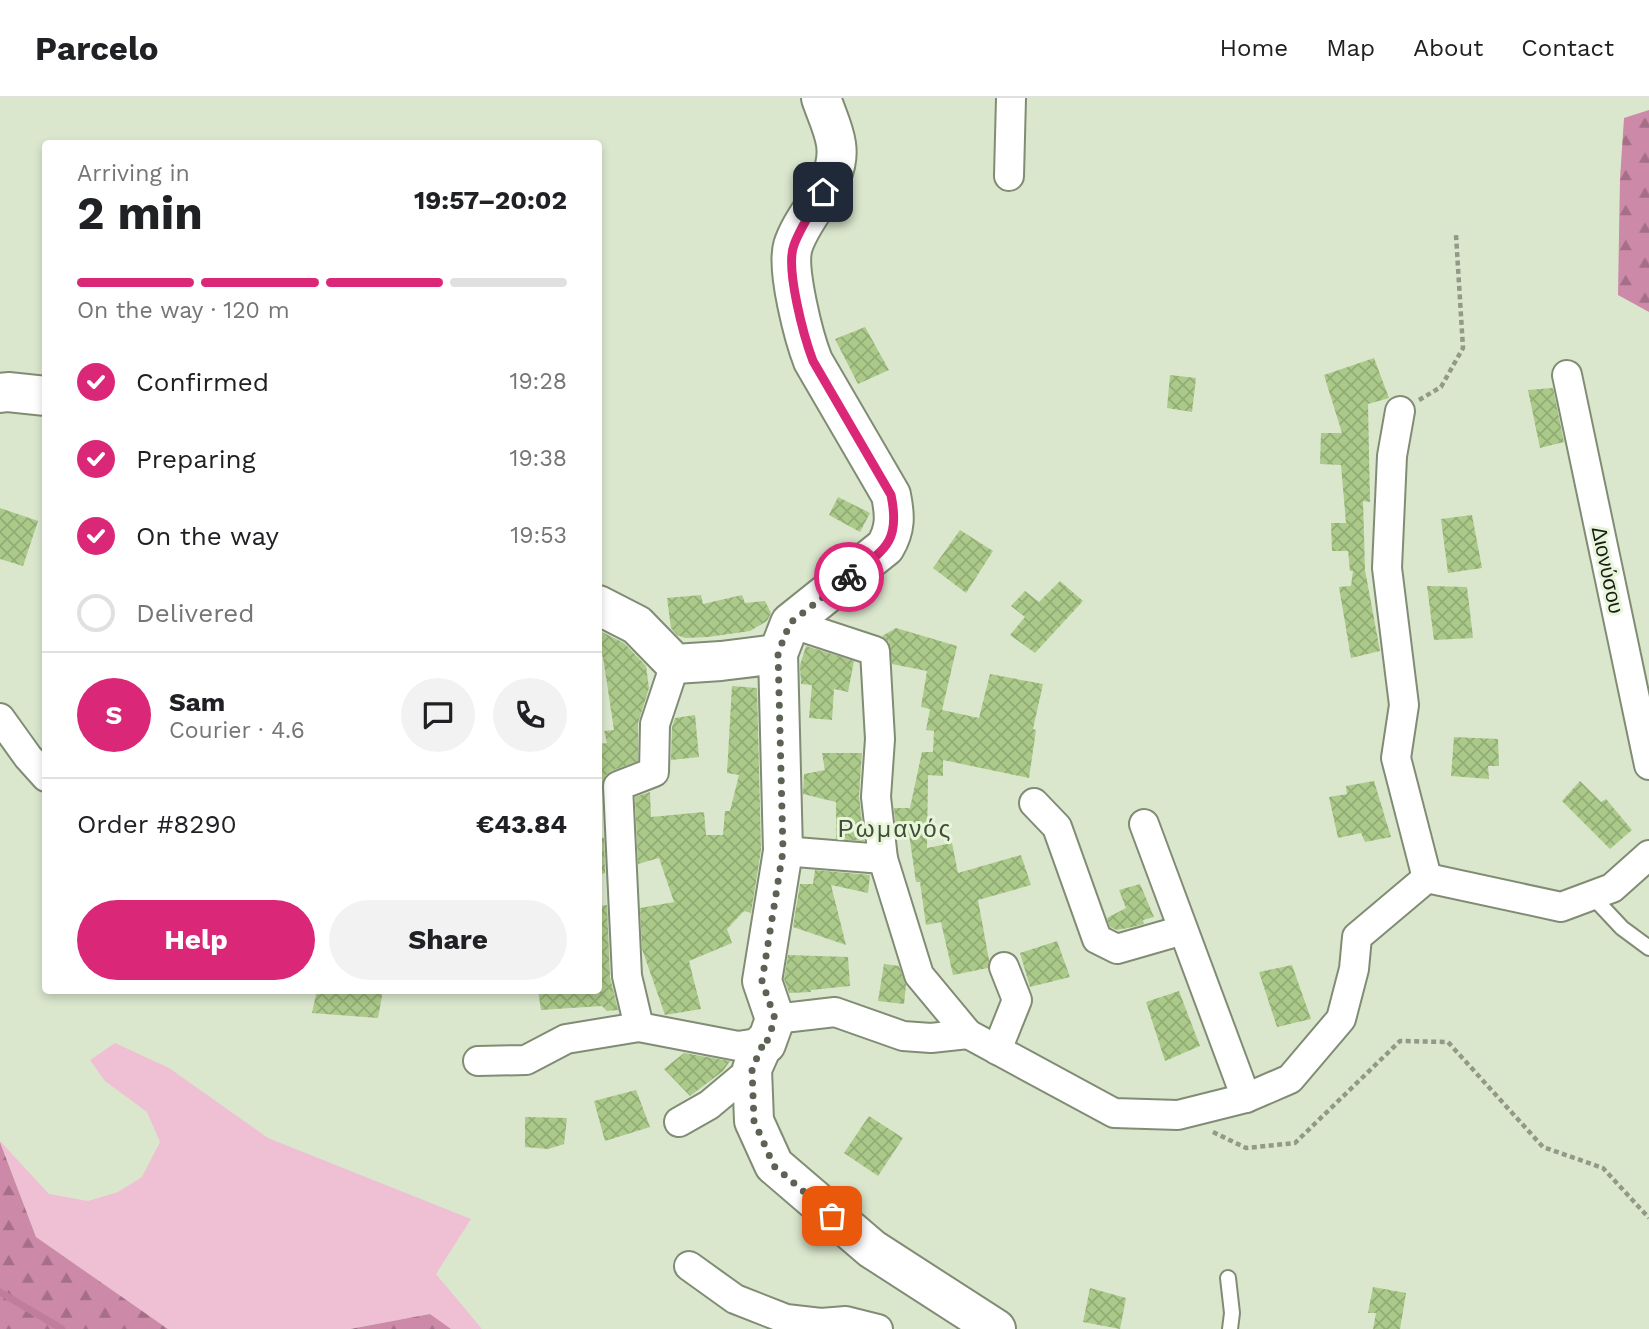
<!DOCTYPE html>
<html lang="en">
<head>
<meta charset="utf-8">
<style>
	body { margin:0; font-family:"Work Sans",sans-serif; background:#f2f2f2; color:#202124; height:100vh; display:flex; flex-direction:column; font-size:26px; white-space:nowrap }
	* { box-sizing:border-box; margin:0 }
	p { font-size:23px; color:#757577 }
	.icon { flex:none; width:38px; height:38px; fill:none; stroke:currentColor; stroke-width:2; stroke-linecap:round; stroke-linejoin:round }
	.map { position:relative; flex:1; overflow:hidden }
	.details { position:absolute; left:42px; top:42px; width:560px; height:854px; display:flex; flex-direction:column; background:#fff; border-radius:7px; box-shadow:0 4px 10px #0003 }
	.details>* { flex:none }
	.pin { position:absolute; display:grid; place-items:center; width:60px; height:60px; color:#fff; margin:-30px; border-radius:14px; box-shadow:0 4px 10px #0006 }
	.courier { position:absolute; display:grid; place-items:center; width:70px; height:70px; margin:-35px; border:5px solid #db2777; border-radius:50%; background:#fff; color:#222; box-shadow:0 2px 9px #0007 }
	.summary em { font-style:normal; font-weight:700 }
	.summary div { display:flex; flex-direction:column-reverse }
	.summary { display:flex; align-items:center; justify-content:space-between; height:119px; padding:0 35px }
	h1 { font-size:46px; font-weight:700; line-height:52px }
	.bar { display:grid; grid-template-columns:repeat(4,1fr); gap:10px 7px; align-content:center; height:84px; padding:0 35px }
	.bar i { height:9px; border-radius:5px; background:#e0e0e0 }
	.bar .selected { background:#db2777 }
	.bar p { grid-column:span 4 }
	.line { display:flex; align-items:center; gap:18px; padding:0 35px; border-top:2px solid #e0e0e0 }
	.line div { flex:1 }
	.round { display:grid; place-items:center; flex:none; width:74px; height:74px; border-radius:37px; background:#f2f2f2 }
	ol { padding:0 35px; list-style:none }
	li { display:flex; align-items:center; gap:21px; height:77px }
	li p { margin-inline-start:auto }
	li .icon { padding:7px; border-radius:50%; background:#db2777; color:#fff; stroke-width:4 }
	li:last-child { color:#757577 }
	li i { width:38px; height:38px; border:4px solid #e0e0e0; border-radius:50% }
	.primary-button { display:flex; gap:14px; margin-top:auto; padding:14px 35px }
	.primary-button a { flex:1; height:80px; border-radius:42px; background:#db2777; color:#fff; font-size:28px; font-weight:700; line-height:80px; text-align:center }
	.primary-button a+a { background:#f2f2f2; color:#202124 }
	header { display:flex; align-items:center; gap:42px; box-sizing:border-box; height:98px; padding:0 35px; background:#fff; border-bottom:2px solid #e0e0e0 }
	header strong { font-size:33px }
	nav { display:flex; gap:38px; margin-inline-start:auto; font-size:24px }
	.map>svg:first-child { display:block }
	.green { fill:#efbfd4 }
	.forest { fill:url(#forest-firs) }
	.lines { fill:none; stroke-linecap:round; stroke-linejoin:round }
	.stream { stroke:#c07d9c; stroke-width:7 }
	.building { fill:url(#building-cross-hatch) }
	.lane-casing { stroke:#808c74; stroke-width:18 }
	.street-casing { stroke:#808c74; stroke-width:32 }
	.secondary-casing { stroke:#808c74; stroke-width:42 }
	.path { stroke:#909a86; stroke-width:4.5; stroke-dasharray:5 3.5; stroke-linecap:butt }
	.lane { stroke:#fff; stroke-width:14 }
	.street { stroke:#fff; stroke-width:28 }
	.secondary { stroke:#fff; stroke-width:38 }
	.done { stroke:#5c6354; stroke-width:7; stroke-dasharray:0 12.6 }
	.route { stroke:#db2777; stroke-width:9 }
	.labels { text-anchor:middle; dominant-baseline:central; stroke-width:6; stroke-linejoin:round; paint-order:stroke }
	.street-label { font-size:21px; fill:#181c13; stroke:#e7f5da }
	.quarter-label { font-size:24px; letter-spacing:2px; fill:#424d37; stroke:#e7f5da }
</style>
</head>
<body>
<header>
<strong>Parcelo</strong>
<nav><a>Home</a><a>Map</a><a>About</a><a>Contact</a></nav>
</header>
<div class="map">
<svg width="1649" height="1231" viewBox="0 0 1649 1231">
	<defs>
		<pattern id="forest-firs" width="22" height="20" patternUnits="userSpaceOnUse" patternTransform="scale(1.75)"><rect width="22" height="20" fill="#cc89a8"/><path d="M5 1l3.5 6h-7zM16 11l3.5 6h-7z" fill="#a56f88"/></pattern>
		<pattern id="building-cross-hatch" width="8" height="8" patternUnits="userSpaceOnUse" patternTransform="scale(1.75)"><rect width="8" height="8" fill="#abc989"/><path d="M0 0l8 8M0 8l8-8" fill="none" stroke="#92ac75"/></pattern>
	</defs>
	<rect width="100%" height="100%" fill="#dae7cd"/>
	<path class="green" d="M 115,945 L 169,970 L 268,1040 L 471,1121 L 436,1176 L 482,1231 L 451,1231 L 430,1216 L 350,1231 L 168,1231 L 36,1139 L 0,1043 L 49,1096 L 88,1103 L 118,1094 L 142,1079 L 160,1044 L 147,1014 L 105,983 L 90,962 Z"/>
	<g class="forest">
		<path d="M 1649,12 L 1649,214 L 1618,197 L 1620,81 L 1624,20 Z"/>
		<path d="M 0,1044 L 36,1139 L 168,1231 L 0,1231 Z"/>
		<path d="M 430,1216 L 451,1231 L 350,1231 Z"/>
	</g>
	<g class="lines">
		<path class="stream" d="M 0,1194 L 62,1231"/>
	</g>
	<g class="building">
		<path d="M 865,229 L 889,272 L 858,286 L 835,241 Z"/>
		<path d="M 1374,260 L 1389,300 L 1368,306 L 1370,404 L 1363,403 L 1365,472 L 1380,553 L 1351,560 L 1339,489 L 1351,488 L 1353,473 L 1350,473 L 1348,453 L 1332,453 L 1331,425 L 1346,425 L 1341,367 L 1320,366 L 1321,335 L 1342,335 L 1324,277 Z"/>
		<path d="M 1170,277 L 1196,280 L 1192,314 L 1167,310 Z"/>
		<path d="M 1553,290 L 1564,344 L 1540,350 L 1528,292 Z"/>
		<path d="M 838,399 L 870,415 L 860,434 L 829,417 Z"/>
		<path d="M 0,410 L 38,423 L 23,468 L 0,461 Z"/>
		<path d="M 1472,417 L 1482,470 L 1448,475 L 1441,421 Z"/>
		<path d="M 960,432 L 993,453 L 966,495 L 933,470 Z"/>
		<path d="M 1060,483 L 1083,503 L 1035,555 L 1010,537 L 1025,519 L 1011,508 L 1025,493 L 1039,504 Z"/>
		<path d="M 1427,488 L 1467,489 L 1473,540 L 1434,542 Z"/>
		<path d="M 701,497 L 703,506 L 742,497 L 745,505 L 765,503 L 771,515 L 767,523 L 750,533 L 708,539 L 685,540 L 677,537 L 671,530 L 667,500 Z"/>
		<path d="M 896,530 L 957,548 L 942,612 L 979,620 L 990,576 L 1043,586 L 1033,631 L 1036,632 L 1029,680 L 943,662 L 943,678 L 928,677 L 927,750 L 952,745 L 958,775 L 1021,757 L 1031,787 L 978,802 L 989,862 L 988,870 L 953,877 L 941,824 L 926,827 L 920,784 L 916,784 L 909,736 L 897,738 L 894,710 L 910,710 L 922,654 L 933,654 L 934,633 L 926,632 L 930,611 L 921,609 L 927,573 L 892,566 L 889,544 L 882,538 Z"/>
		<path d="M 600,533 L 624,545 L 646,568 L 649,590 L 638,625 L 638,663 L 611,673 L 605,678 L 601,690 L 598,690 L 598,646 L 607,645 L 604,633 L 614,632 L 603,559 L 598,555 Z"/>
		<path d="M 806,548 L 854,563 L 848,594 L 834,591 L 832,622 L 809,620 L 812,587 L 801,586 L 800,567 Z"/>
		<path d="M 732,588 L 757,590 L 761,752 L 751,815 L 744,813 L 727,831 L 732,845 L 689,863 L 701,911 L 665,917 L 642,851 L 640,810 L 674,804 L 659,760 L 638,766 L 635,699 L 650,694 L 651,719 L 704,714 L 706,737 L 723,737 L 725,713 L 730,713 L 739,677 L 727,675 Z"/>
		<path d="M 695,617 L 699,659 L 671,662 L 672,629 L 675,620 Z"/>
		<path d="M 1454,639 L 1498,641 L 1499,668 L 1488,668 L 1489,681 L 1451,678 Z"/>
		<path d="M 822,655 L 862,655 L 859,698 L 864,743 L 836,741 L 836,704 L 803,696 L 804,676 L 825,672 Z"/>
		<path d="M 1374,683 L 1391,739 L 1365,744 L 1361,735 L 1338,740 L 1329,699 L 1347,696 L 1346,688 Z"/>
		<path d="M 1580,683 L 1601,704 L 1606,701 L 1632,732 L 1610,751 L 1562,703 Z"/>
		<path d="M 598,739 L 604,740 L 605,775 L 598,777 Z"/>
		<path d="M 815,772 L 870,777 L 868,795 L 831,787 L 846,847 L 793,829 L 800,786 L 813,786 Z"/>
		<path d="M 1140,786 L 1154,819 L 1143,822 L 1144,826 L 1128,830 L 1117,832 L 1110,829 L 1107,820 L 1126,810 L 1119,792 Z"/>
		<path d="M 607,807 L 610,879 L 618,912 L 607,913 L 602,908 L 541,912 L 538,892 L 598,892 L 598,808 Z"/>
		<path d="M 1057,843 L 1070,879 L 1030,889 L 1020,855 Z"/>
		<path d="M 788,857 L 848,859 L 850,888 L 811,892 L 811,894 L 789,895 L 784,881 Z"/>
		<path d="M 884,866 L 899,868 L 906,887 L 904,906 L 878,903 Z"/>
		<path d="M 1292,867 L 1311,921 L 1277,929 L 1259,874 Z"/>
		<path d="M 317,892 L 383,892 L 378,920 L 312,915 Z"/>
		<path d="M 1179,893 L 1200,948 L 1165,963 L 1146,904 Z"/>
		<path d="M 684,955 L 729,963 L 730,963 L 723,973 L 690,998 L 664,971 Z"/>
		<path d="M 636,992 L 650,1029 L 605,1043 L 594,1003 Z"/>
		<path d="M 869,1018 L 903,1040 L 878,1078 L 844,1055 Z"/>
		<path d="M 525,1019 L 567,1020 L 564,1046 L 548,1051 L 525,1049 Z"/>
		<path d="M 1373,1189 L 1406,1195 L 1400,1231 L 1373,1231 L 1376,1215 L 1368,1215 Z"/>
		<path d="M 1090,1190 L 1126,1200 L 1120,1231 L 1083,1224 Z"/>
	</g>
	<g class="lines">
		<g class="lane-casing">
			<g id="lane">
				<path d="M 1592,798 L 1622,830 L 1649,850"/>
				<path d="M 1228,1180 L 1232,1215 L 1230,1231"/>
			</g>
		</g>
		<g class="street-casing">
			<g id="street">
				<path d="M 1009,78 L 1011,0"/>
				<path d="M 1567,277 L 1649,667"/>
				<path d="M 1400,313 L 1392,358 L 1387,470 L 1404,607 L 1396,660 L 1427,780"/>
				<path d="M 790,525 L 875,553 L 880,641 L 876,699 L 883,761 L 919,877 L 968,936 L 1114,1015 L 1178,1017 L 1246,1000 L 1290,981 L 1341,921 L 1354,871 L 1357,839 L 1427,780"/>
				<path d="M 675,566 L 655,626 L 654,674 L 618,688 L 627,878 L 639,929 L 738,948 L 764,944"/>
				<path d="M 0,620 L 28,659 L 46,679"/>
				<path d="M 1034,705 L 1057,729 L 1097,841 L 1117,851 L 1183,832"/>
				<path d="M 1144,726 L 1246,1000"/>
				<path d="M 783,753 L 883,761"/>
				<path d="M 1427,780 L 1561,809 L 1612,790 L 1649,757"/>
				<path d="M 775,921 L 835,914 L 903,938 L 931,940 L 968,936"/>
				<path d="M 997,952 L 1017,902 L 1004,869"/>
				<path d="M 478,963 L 526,962 L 566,941 L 639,929"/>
				<path d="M 679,1024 L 709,1007 L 752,971"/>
				<path d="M 689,1168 L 735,1201 L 786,1221 L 821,1225 L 846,1223 L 878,1231"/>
			</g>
		</g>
		<g class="secondary-casing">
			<g id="secondary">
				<path d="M 821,0 C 826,15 834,31 836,46 C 842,85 804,113 793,148 C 786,171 804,240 813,263 L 891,397 C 895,417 896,431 885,449 L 790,525 L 778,556 L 783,753 L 762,883 L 775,921 L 766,946 L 764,944 L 752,971 L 754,1023 L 774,1067 L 872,1151 L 996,1231"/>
				<path d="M 0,295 L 8,294 L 46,298"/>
				<path d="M 598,507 L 637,527 L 675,566 L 721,563 L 778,556"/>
			</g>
		</g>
		<g class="path">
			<path d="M 1419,302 L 1441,289 L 1463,250 L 1456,137"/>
			<path d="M 1213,1034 L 1246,1050 L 1295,1045 L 1400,943 L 1448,944 L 1543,1049 L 1603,1070 L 1649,1120"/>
		</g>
		<use href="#lane" class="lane"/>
		<use href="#street" class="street"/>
		<use href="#secondary" class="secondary"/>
	</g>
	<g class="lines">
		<path class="done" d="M 832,1118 L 774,1068 L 754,1023 L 752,971 L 764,944 L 766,946 L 775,921 L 762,883 L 783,753 L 778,555 L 790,525 L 849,479"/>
		<path class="route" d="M 823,94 C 813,111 801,128 794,147 C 785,170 804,239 813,263 L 891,397 C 901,445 884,452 849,479"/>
	</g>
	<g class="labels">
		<g class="street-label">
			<text transform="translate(1608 472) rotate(78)">Διονύσου</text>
		</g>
		<g class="quarter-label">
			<text x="895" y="731">Ρωμανός</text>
		</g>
	</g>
</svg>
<div class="pin" style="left:832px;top:1118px;background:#ea580c"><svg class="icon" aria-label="bag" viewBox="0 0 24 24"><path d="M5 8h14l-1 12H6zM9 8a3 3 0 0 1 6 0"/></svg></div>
<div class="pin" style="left:823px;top:94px;background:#1f2937"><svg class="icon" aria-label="home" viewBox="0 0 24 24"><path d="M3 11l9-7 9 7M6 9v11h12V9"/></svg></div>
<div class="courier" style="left:849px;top:479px"><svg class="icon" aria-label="bike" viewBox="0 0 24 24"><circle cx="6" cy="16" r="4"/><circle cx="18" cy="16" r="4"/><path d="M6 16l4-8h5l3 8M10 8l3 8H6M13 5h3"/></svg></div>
<section class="details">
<div class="summary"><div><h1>2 min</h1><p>Arriving in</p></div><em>19:57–20:02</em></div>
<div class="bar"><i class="selected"></i><i class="selected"></i><i class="selected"></i><i></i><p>On the way · 120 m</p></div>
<ol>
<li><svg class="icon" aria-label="check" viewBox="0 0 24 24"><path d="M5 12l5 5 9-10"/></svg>Confirmed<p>19:28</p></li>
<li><svg class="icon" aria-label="check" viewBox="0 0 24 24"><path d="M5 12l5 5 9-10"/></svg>Preparing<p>19:38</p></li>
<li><svg class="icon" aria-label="check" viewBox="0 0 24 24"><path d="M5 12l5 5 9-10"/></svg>On the way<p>19:53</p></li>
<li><i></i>Delivered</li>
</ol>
<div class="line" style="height:126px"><b class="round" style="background:#db2777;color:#fff">S</b><div><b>Sam</b><p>Courier · 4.6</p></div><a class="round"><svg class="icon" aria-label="chat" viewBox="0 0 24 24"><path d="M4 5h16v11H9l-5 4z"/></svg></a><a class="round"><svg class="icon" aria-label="phone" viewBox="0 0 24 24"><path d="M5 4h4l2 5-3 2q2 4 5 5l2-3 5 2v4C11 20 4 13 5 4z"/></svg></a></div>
<div class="line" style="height:91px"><div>Order #8290</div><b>€43.84</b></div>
<div class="primary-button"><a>Help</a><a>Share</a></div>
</section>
</div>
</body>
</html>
